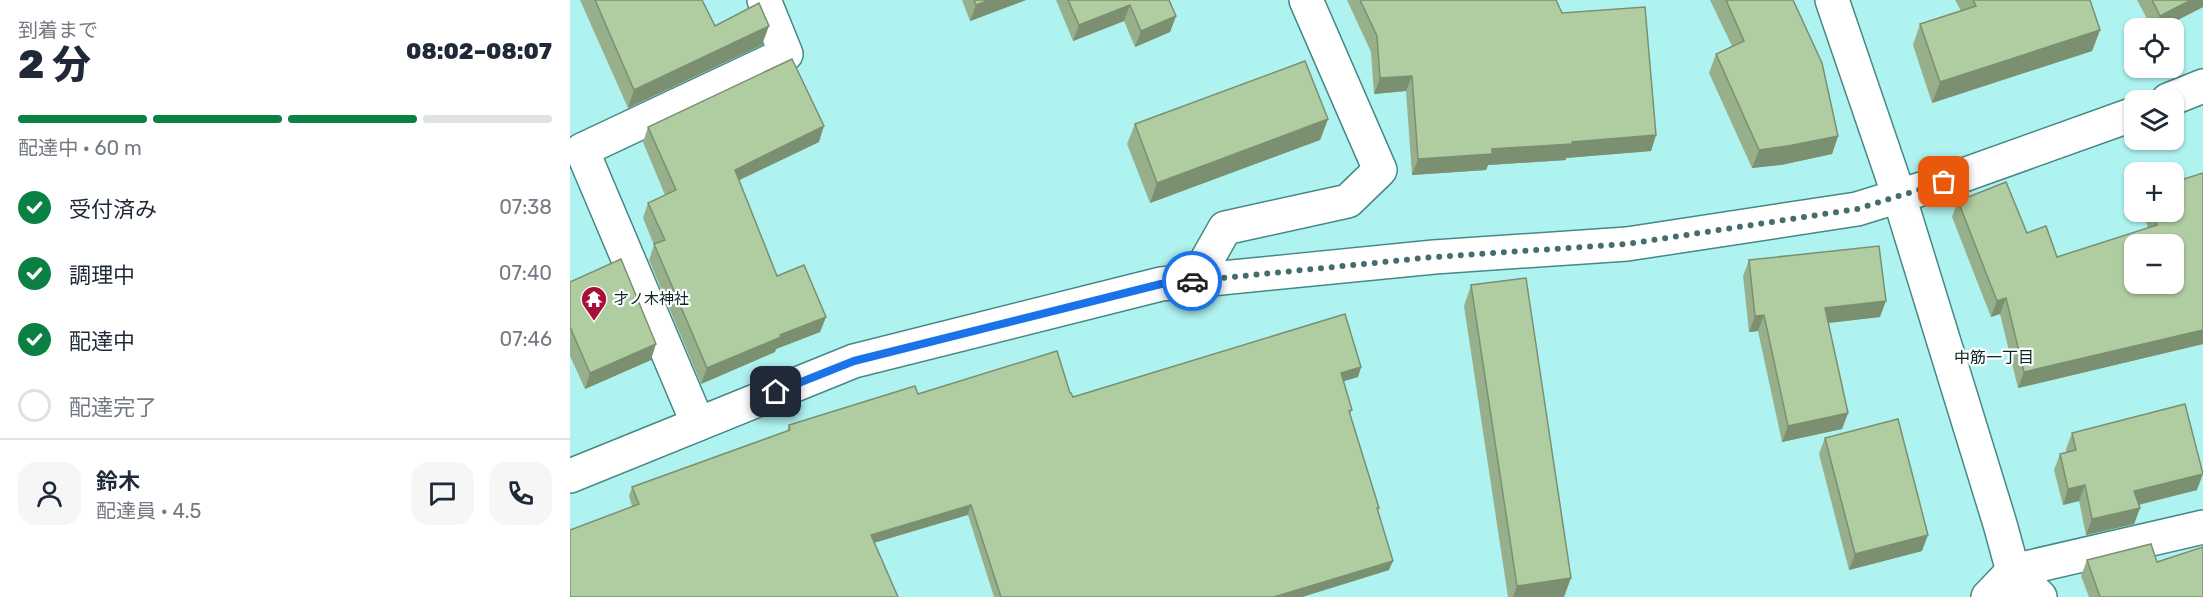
<!DOCTYPE html>
<html lang="ja">
<head>
<meta charset="utf-8">
<style>
	body { margin:0; font-family:Rubik,"Noto Sans JP",sans-serif; background:#f6f6f7; color:#1f2937; height:100vh; display:flex; flex-direction:column; font-size:22px; white-space:nowrap }
	* { box-sizing:border-box; margin:0 }
	p { font-size:20px; color:#747a83 }
	.icon { flex:none; width:33px; height:33px; fill:none; stroke:currentColor; stroke-width:2; stroke-linecap:round; stroke-linejoin:round }
	.map { position:relative; flex:1; overflow:hidden }
	.sheet { display:flex; flex-direction:column; background:#fff; width:570px }
	.sheet>* { flex:none }
	.tools { position:absolute; left:1554px; top:18px; display:grid; gap:12px }
	.tools a { display:grid; place-items:center; width:60px; height:60px; border-radius:12px; background:#fff; box-shadow:0 2px 4px #0004; font-size:30px }
	.pin { position:absolute; display:grid; place-items:center; width:51px; height:51px; color:#fff; margin:-26px; border-radius:12px; box-shadow:0 3px 9px #0006 }
	.courier { position:absolute; display:grid; place-items:center; width:60px; height:60px; margin:-30px; border:4px solid #1a73e8; border-radius:50%; background:#fff; color:#222; box-shadow:0 2px 8px #0007 }
	.overview em { font-style:normal; font-weight:800 }
	.overview div { display:flex; flex-direction:column-reverse }
	.overview { display:flex; align-items:center; justify-content:space-between; height:102px; padding:0 18px }
	h1 { font-size:39px; font-weight:800; line-height:45px }
	.bar { display:grid; grid-template-columns:repeat(4,1fr); gap:9px 6px; align-content:center; height:72px; padding:0 18px }
	.bar i { height:8px; border-radius:4px; background:#e0e1e3 }
	.bar .selected { background:#0b8043 }
	.bar p { grid-column:span 4 }
	.line { display:flex; align-items:center; gap:15px; padding:0 18px; border-top:2px solid #e0e1e3 }
	.line div { flex:1 }
	.round { display:grid; place-items:center; flex:none; width:63px; height:63px; border-radius:18px; background:#f6f6f7 }
	ol { padding:0 18px; list-style:none }
	li { display:flex; align-items:center; gap:18px; height:66px }
	li p { margin-inline-start:auto }
	li .icon { padding:6px; border-radius:50%; background:#0b8043; color:#fff; stroke-width:4 }
	li:last-child { color:#747a83 }
	li i { width:33px; height:33px; border:3px solid #e0e1e3; border-radius:50% }
	main { display:flex; flex:1; min-height:0 }
	.map>svg:first-child { display:block }
	.lines { fill:none; stroke-linecap:round; stroke-linejoin:round }
	.street-casing { stroke:#468887; stroke-width:36 }
	.secondary-casing { stroke:#468887; stroke-width:36 }
	.street { stroke:#fff; stroke-width:33 }
	.secondary { stroke:#fff; stroke-width:33 }
	.wall { fill:#97af8a; fill-rule:evenodd }
	.shaded-wall { fill:#7b8f71 }
	.building { fill:#b0cca1; stroke:#7b8f71; stroke-width:1.5; fill-rule:evenodd }
	.done { stroke:#446e6d; stroke-width:6; stroke-dasharray:0 10.8 }
	.route { stroke:#1a73e8; stroke-width:8 }
	.labels { text-anchor:middle; dominant-baseline:central; stroke-width:4.5; stroke-linejoin:round; paint-order:stroke }
	.poi-label { font-size:15px; fill:#0a2626; stroke:#fff; text-anchor:start }
	.neighbourhood-label { font-size:16px; fill:#0a2626; stroke:#fff }
</style>
</head>
<body>
<main>
<section class="sheet">
<div class="overview"><div><h1>2 分</h1><p>到着まで</p></div><em>08:02–08:07</em></div>
<div class="bar"><i class="selected"></i><i class="selected"></i><i class="selected"></i><i></i><p>配達中 · 60 m</p></div>
<ol>
<li><svg class="icon" aria-label="check" viewBox="0 0 24 24"><path d="M5 12l5 5 9-10"/></svg>受付済み<p>07:38</p></li>
<li><svg class="icon" aria-label="check" viewBox="0 0 24 24"><path d="M5 12l5 5 9-10"/></svg>調理中<p>07:40</p></li>
<li><svg class="icon" aria-label="check" viewBox="0 0 24 24"><path d="M5 12l5 5 9-10"/></svg>配達中<p>07:46</p></li>
<li><i></i>配達完了</li>
</ol>
<div class="line" style="height:108px"><a class="round"><svg class="icon" aria-label="person" viewBox="0 0 24 24"><circle cx="12" cy="8" r="4"/><path d="M4 21q1-7 8-7t8 7"/></svg></a><div><b>鈴木</b><p>配達員 · 4.5</p></div><a class="round"><svg class="icon" aria-label="chat" viewBox="0 0 24 24"><path d="M4 5h16v11H9l-5 4z"/></svg></a><a class="round"><svg class="icon" aria-label="phone" viewBox="0 0 24 24"><path d="M5 4h4l2 5-3 2q2 4 5 5l2-3 5 2v4C11 20 4 13 5 4z"/></svg></a></div>
</section>
<div class="map">
<svg width="1633" height="597" viewBox="0 0 1633 597">
	<rect width="100%" height="100%" fill="#aff3f1"/>
	<g class="lines">
		<g class="street-casing">
			<g id="street">
				<path d="M 1262,0 L 1329,196"/>
				<path d="M 1598,100 L 1633,86"/>
				<path d="M 625,281 L 655,228 L 778,201 L 810,170 L 736,0"/>
				<path d="M 128,424 L 12,150 L 216,54 L 194,0"/>
				<path d="M 0,476 L 284,361 L 591,284 L 864,257 L 1057,244 L 1287,209 L 1374,182 L 1564,114"/>
				<path d="M 1443,571 L 1633,527"/>
				<path d="M 1418,597 L 1443,571 L 1470,597"/>
			</g>
		</g>
		<g class="secondary-casing">
			<path id="secondary" d="M 1329,196 L 1430,524 L 1450,597"/>
		</g>
		<use href="#street" class="street"/>
		<use href="#secondary" class="secondary"/>
	</g>
	<g class="wall">
		<path d="M 10,0 L 132,0 L 145,26 L 192,45 L 58,108 Z"/>
		<path d="M 392,0 L 456,0 L 400,21 Z"/>
		<path d="M 486,0 L 599,0 L 606,16 L 600,32 L 565,47 L 554,21 L 503,41 Z"/>
		<path d="M 777,0 L 986,0 L 992,13 L 1086,135 L 1081,151 L 996,158 L 996,160 L 918,165 L 916,170 L 842,175 L 836,91 L 804,94 L 801,52 Z"/>
		<path d="M 1140,0 L 1223,0 L 1268,136 L 1262,154 L 1211,165 L 1182,168 L 1139,73 L 1146,54 L 1162,46 Z"/>
		<path d="M 1385,0 L 1520,0 L 1530,30 L 1522,51 L 1362,103 L 1343,45 L 1350,24 L 1391,11 Z"/>
		<path d="M 1567,0 L 1633,0 L 1633,7 L 1592,28 L 1582,28 Z"/>
		<path d="M 758,119 L 750,140 L 580,203 L 557,144 L 565,124 Z"/>
		<path d="M 78,127 L 249,142 L 169,180 L 207,276 L 256,317 L 250,332 L 206,349 L 205,352 L 131,384 L 79,260 L 84,245 L 73,218 L 78,203 L 95,195 L 73,142 Z"/>
		<path d="M 1633,173 L 1633,344 L 1448,388 L 1430,314 L 1421,317 L 1382,217 L 1388,201 L 1436,182 L 1457,233 L 1476,226 L 1487,257 L 1578,228 L 1573,212 L 1604,212 L 1604,182 ZM 1564,244 L 1604,244 L 1604,284 L 1564,284 Z"/>
		<path d="M 1179,260 L 1310,317 L 1258,323 L 1278,413 L 1272,429 L 1212,442 L 1188,331 L 1179,332 L 1173,276 Z"/>
		<path d="M 0,282 L 81,360 L 15,389 L 0,356 Z"/>
		<path d="M 901,285 L 994,597 L 938,597 L 894,306 Z"/>
		<path d="M 791,367 L 788,377 L 774,381 L 782,410 L 780,414 L 809,508 L 808,511 L 819,570 L 732,597 L 424,597 L 398,515 L 62,506 L 59,496 L 62,487 L 217,431 L 219,425 L 348,394 L 500,393 L 503,397 Z"/>
		<path d="M 1502,433 L 1627,490 L 1569,505 L 1570,508 L 1564,524 L 1516,535 L 1509,501 L 1493,505 L 1484,470 L 1490,454 L 1496,452 L 1496,449 Z"/>
		<path d="M 1255,438 L 1352,551 L 1279,570 L 1249,454 Z"/>
		<path d="M 1517,560 L 1587,562 L 1633,597 L 1519,597 L 1511,576 Z"/>
	</g>
	<g class="shaded-wall">
		<path d="M 420,0 L 456,0 L 400,21 L 406,5 Z"/>
		<path d="M 1621,0 L 1633,0 L 1633,7 L 1592,28 L 1586,28 L 1590,16 Z"/>
		<path d="M 560,5 L 554,21 L 503,41 L 509,25 Z"/>
		<path d="M 606,16 L 600,32 L 565,47 L 571,31 Z"/>
		<path d="M 199,26 L 192,45 L 58,108 L 64,90 Z"/>
		<path d="M 1530,30 L 1522,51 L 1362,103 L 1370,82 Z"/>
		<path d="M 842,76 L 836,91 L 804,94 L 810,78 Z"/>
		<path d="M 758,119 L 750,140 L 580,203 L 587,183 Z"/>
		<path d="M 254,126 L 249,142 L 159,185 L 165,170 Z"/>
		<path d="M 1086,135 L 1081,151 L 996,158 L 996,160 L 918,165 L 916,170 L 842,175 L 848,159 L 922,149 Z"/>
		<path d="M 1268,136 L 1262,154 L 1211,165 L 1182,168 L 1189,150 Z"/>
		<path d="M 1436,298 L 1430,314 L 1421,317 L 1427,301 Z"/>
		<path d="M 1316,301 L 1310,317 L 1249,324 L 1255,308 Z"/>
		<path d="M 1194,315 L 1188,331 L 1179,332 L 1185,316 Z"/>
		<path d="M 256,317 L 250,332 L 206,349 L 205,352 L 131,384 L 137,368 L 210,335 Z"/>
		<path d="M 1633,330 L 1633,344 L 1448,388 L 1454,372 Z"/>
		<path d="M 86,344 L 81,360 L 15,389 L 20,373 Z"/>
		<path d="M 791,367 L 788,377 L 768,383 L 771,373 Z"/>
		<path d="M 1278,413 L 1272,429 L 1212,442 L 1218,426 Z"/>
		<path d="M 1633,474 L 1627,490 L 1558,507 L 1564,491 Z"/>
		<path d="M 1515,485 L 1509,501 L 1493,505 L 1498,489 Z"/>
		<path d="M 401,505 L 398,515 L 297,545 L 301,535 Z"/>
		<path d="M 1570,508 L 1564,524 L 1516,535 L 1522,519 Z"/>
		<path d="M 1358,535 L 1352,551 L 1279,570 L 1285,554 Z"/>
		<path d="M 823,561 L 819,570 L 732,597 L 704,597 Z"/>
		<path d="M 1001,578 L 994,597 L 943,597 L 947,586 Z"/>
	</g>
	<g class="building">
		<path d="M 25,0 L 132,0 L 145,26 L 189,3 L 199,26 L 64,90 Z"/>
		<path d="M 404,0 L 420,0 L 406,5 Z"/>
		<path d="M 498,0 L 599,0 L 606,16 L 571,31 L 560,5 L 509,25 Z"/>
		<path d="M 790,0 L 986,0 L 992,13 L 1075,7 L 1086,135 L 1002,142 L 1002,144 L 922,149 L 922,154 L 848,159 L 842,76 L 810,78 L 807,36 Z"/>
		<path d="M 1156,0 L 1223,0 L 1252,63 L 1268,136 L 1218,146 L 1189,150 L 1146,54 L 1174,41 Z"/>
		<path d="M 1403,0 L 1520,0 L 1530,30 L 1370,82 L 1350,24 L 1406,6 Z"/>
		<path d="M 1582,0 L 1621,0 L 1590,16 Z"/>
		<path d="M 222,59 L 254,126 L 165,170 L 207,276 L 234,265 L 256,317 L 210,335 L 211,337 L 137,368 L 84,244 L 95,240 L 78,203 L 106,190 L 78,127 Z"/>
		<path d="M 735,61 L 758,119 L 587,183 L 565,124 Z"/>
		<path d="M 1633,173 L 1633,330 L 1454,372 L 1436,298 L 1427,301 L 1388,201 L 1436,182 L 1457,233 L 1476,226 L 1487,257 L 1587,225 L 1584,212 L 1604,212 L 1604,182 ZM 1564,244 L 1604,244 L 1604,284 L 1564,284 Z"/>
		<path d="M 1309,246 L 1316,301 L 1255,308 L 1278,413 L 1218,426 L 1194,315 L 1185,316 L 1179,260 Z"/>
		<path d="M 51,259 L 86,344 L 20,373 L 0,327 L 0,282 Z"/>
		<path d="M 956,278 L 1001,578 L 947,586 L 901,285 Z"/>
		<path d="M 775,314 L 791,367 L 771,373 L 782,410 L 779,411 L 809,508 L 807,508 L 823,561 L 704,597 L 431,597 L 401,505 L 301,535 L 328,597 L 0,597 L 0,530 L 69,504 L 62,487 L 220,430 L 219,425 L 345,386 L 348,394 L 487,351 L 500,393 L 501,393 L 503,397 Z"/>
		<path d="M 1615,404 L 1633,474 L 1564,491 L 1570,508 L 1522,519 L 1515,485 L 1498,489 L 1490,454 L 1506,450 L 1502,433 Z"/>
		<path d="M 1328,419 L 1358,535 L 1285,554 L 1255,438 Z"/>
		<path d="M 1581,544 L 1587,562 L 1633,547 L 1633,597 L 1530,597 L 1517,560 Z"/>
	</g>
	<g class="lines">
		<path class="done" d="M 622,281 L 864,257 L 1057,244 L 1287,209 L 1374,182"/>
		<path class="route" d="M 206,392 L 284,361 L 591,284 L 622,281"/>
	</g>
	<defs>
		<g id="temple-pin" transform="scale(1.35)"><path d="M0 17L-7.5 6A9.5 9.5 0 1 1 7.5 6Z" fill="#a70f3a" stroke="#fff"/><path d="M0-6L5-2H3V0L6.5 2.5H4V6H1.5V3h-3V6H-4V2.5H-6.5L-3 0V-2H-5Z" fill="#fff"/></g>
	</defs>
	<g fill-rule="evenodd">
		<use href="#temple-pin" x="24" y="299"/>
	</g>
	<g class="labels">
		<g class="poi-label">
			<text x="44" y="299">才ノ木神社</text>
		</g>
		<g class="neighbourhood-label">
			<text x="1424" y="357">中筋一丁目</text>
		</g>
	</g>
</svg>
<div class="tools">
<a><svg class="icon" aria-label="locate" viewBox="0 0 24 24"><circle cx="12" cy="12" r="6"/><path d="M12 2v4M12 18v4M2 12h4M18 12h4"/></svg></a>
<a><svg class="icon" aria-label="layers" viewBox="0 0 24 24"><path d="M12 4l9 5-9 5-9-5zM3 14l9 5 9-5"/></svg></a>
<a>+</a>
<a>−</a>
</div>
<div class="pin" style="left:1374px;top:182px;background:#ea580c"><svg class="icon" aria-label="bag" viewBox="0 0 24 24"><path d="M5 8h14l-1 12H6zM9 8a3 3 0 0 1 6 0"/></svg></div>
<div class="pin" style="left:206px;top:392px;background:#1f2937"><svg class="icon" aria-label="home" viewBox="0 0 24 24"><path d="M3 11l9-7 9 7M6 9v11h12V9"/></svg></div>
<div class="courier" style="left:622px;top:281px"><svg class="icon" aria-label="car" viewBox="0 0 24 24"><path d="M5 17H2v-5l4-1 3-4h7l3 4 3 1v5h-3M9 17h6M6 11h13"/><circle cx="7" cy="17" r="2"/><circle cx="17" cy="17" r="2"/></svg></div>
</div>
</main>
</body>
</html>
